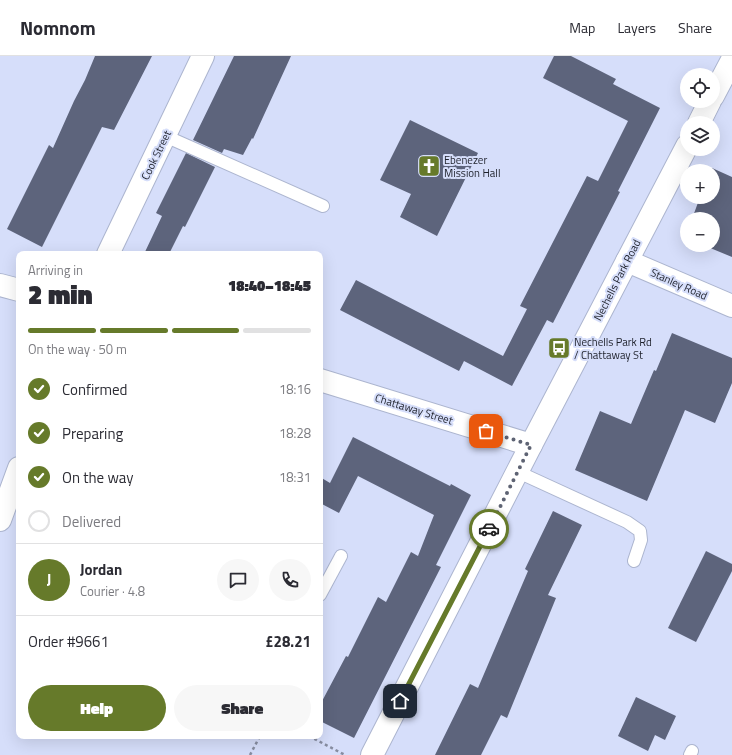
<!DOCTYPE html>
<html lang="en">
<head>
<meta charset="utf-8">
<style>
	body { margin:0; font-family:"Titillium Web",sans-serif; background:#f7f7f7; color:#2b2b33; height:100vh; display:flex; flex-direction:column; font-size:15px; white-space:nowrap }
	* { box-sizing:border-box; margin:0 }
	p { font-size:13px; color:#7c7c81 }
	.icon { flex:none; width:22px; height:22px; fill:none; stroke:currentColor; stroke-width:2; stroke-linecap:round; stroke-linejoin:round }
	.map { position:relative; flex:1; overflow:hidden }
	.side { position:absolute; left:16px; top:195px; width:307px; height:488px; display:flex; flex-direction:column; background:#fff; border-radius:8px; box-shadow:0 4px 16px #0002 }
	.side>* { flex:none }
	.tools { position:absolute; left:680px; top:12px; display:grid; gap:8px }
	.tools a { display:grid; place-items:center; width:40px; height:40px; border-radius:50%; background:#fff; box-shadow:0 4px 16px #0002; font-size:20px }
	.pin { position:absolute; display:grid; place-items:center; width:34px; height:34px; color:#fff; margin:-17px; border-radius:8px; box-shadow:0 2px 6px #0006 }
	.courier { position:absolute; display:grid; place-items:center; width:40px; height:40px; margin:-20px; border:3px solid #667a2a; border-radius:50%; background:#fff; color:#222; box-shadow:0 1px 5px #0007 }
	.overview em { font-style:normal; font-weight:800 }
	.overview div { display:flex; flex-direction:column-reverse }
	.overview { display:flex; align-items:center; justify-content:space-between; height:68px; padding:0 12px }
	h1 { font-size:26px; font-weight:800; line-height:30px }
	.bar { display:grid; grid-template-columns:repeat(4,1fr); gap:6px 4px; align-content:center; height:48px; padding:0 12px }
	.bar i { height:5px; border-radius:3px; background:#e1e1e2 }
	.bar .on { background:#667a2a }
	.bar p { grid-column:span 4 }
	.line { display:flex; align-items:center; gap:10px; padding:0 12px; border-top:1px solid #e1e1e2 }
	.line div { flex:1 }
	.round { display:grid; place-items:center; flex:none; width:42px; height:42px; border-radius:21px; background:#f7f7f7 }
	ol { padding:0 12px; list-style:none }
	li { display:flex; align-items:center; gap:12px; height:44px }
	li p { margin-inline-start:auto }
	li .icon { padding:4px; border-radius:50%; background:#667a2a; color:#fff; stroke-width:4 }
	li:last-child { color:#7c7c81 }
	li i { width:22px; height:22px; border:2px solid #e1e1e2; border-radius:50% }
	.cta { display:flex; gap:8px; margin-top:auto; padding:8px 12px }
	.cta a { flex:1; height:46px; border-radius:24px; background:#667a2a; color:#fff; font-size:16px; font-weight:800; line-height:46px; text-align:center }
	.cta a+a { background:#f7f7f7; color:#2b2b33 }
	header { display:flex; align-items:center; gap:24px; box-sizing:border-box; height:56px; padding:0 20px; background:#fff; border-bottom:1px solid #e1e1e2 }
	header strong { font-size:19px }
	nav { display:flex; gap:22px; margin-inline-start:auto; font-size:14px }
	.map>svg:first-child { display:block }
	.building { fill:#5d647c }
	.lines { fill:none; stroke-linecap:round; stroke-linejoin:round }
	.lane-casing { stroke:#acb5cf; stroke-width:14 }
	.street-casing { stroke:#acb5cf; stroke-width:24 }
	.path { stroke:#878da1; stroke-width:2.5; stroke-dasharray:3 3; stroke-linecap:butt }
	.lane { stroke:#fff; stroke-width:12 }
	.street { stroke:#fff; stroke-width:22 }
	.done { stroke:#5e6373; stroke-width:4; stroke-dasharray:0 7.2 }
	.route { stroke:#667a2a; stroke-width:5 }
	.labels { text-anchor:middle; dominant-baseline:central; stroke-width:4; stroke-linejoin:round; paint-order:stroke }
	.street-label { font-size:11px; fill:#1e212b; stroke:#d6defa }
	.poi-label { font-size:11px; fill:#1e212b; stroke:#d6defa; text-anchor:start }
</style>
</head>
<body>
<header>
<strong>Nomnom</strong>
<nav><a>Map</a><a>Layers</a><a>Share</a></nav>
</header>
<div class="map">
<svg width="732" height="699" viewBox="0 0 732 699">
	<rect width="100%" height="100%" fill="#d6defa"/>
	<g class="building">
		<path d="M 95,0 L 152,0 L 114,74 L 102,71 L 42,191 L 7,173 L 49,89 L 53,92 L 74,45 L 85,24 Z"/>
		<path d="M 234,0 L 291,0 L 253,83 L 252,82 L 243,99 L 224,93 L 222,97 L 193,84 Z"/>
		<path d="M 554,0 L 571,0 L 616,23 L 613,28 L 660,52 L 618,135 L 620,136 L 553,267 L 547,264 L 512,330 L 464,305 L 459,315 L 340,254 L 356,224 L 503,300 L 527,253 L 520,250 L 587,120 L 598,125 L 628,65 L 543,22 Z"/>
		<path d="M 410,64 L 478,97 L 437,180 L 400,161 L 411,138 L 380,124 Z"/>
		<path d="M 186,97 L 215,111 L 185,171 L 183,170 L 169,198 L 144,198 L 162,160 L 156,157 Z"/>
		<path d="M 712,112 L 732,121 L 732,201 L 703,189 L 713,189 L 713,163 L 692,163 L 700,141 L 713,141 L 713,115 L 711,115 Z"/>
		<path d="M 672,277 L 732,302 L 732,327 L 715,367 L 685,354 L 647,445 L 575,414 L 600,355 L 631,368 L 654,314 L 656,315 Z"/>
		<path d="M 353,381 L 450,430 L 451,428 L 471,439 L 436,509 L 441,511 L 354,682 L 320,665 L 320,649 L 346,600 L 348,601 L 378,541 L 386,546 L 411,496 L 418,500 L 434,459 L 358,420 L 339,457 L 320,447 L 320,421 L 330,427 Z"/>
		<path d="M 553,455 L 582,469 L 548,539 L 556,542 L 507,662 L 501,659 L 481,699 L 435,699 L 470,628 L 478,632 L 528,515 L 525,513 Z"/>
		<path d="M 706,495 L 732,508 L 732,515 L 696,586 L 668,572 Z"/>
		<path d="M 636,641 L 676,660 L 665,684 L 655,679 L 648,695 L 618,680 Z"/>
	</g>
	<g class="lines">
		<g class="lane-casing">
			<g id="lane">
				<path d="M 165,80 L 323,150"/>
				<path d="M 518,416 L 627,466 L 640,475 L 641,484 L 634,505"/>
				<path d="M 320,539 L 341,500"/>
				<path d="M 690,699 L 692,695"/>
			</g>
		</g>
		<g class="street-casing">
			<g id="street">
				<path d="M 713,40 L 732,4"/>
				<path d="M 699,67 L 710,45"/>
				<path d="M 108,198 L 203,0"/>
				<path d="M 627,205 L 732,250"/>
				<path d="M 0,229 L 19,234"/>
				<path d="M 320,324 L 531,389"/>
				<path d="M 0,464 L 19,412"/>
				<path d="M 372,699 L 531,389 L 687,90"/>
			</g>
		</g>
		<g class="path">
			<path d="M 309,680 L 345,699"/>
			<path d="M 250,699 L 260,680"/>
		</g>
		<use href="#lane" class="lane"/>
		<use href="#street" class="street"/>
	</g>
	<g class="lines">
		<path class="done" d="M 486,375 L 531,389 L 489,473"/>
		<path class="route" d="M 400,645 L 489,473"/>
	</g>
	<defs>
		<g id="church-square" transform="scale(1.15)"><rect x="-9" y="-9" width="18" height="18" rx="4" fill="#667a2a" stroke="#d6defa"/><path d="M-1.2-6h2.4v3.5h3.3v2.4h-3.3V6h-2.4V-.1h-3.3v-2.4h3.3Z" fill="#fff"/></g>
		<g id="bus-square" transform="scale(1.15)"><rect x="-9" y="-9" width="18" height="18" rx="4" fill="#667a2a" stroke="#d6defa"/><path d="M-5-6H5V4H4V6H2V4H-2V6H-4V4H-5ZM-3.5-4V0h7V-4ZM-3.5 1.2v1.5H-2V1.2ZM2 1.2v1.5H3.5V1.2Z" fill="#fff"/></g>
	</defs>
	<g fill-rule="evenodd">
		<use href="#church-square" x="429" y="110"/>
		<use href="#bus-square" x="559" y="292"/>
	</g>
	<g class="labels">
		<g class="street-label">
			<text transform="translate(156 99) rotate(-64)">Cook Street</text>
			<text transform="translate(617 224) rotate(-63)">Nechells Park Road</text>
			<text transform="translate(679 228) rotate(24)">Stanley Road</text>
			<text transform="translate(414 353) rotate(17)">Chattaway Street</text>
		</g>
		<g class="poi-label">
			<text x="444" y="104">Ebenezer<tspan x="444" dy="13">Mission Hall</tspan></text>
			<text x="574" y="286">Nechells Park Rd<tspan x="574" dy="13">/ Chattaway St</tspan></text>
		</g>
	</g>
</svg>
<div class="tools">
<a><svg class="icon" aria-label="locate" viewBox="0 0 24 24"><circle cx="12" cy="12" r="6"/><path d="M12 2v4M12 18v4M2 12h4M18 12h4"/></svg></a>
<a><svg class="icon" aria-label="layers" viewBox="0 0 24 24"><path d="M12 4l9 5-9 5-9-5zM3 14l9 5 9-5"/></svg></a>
<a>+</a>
<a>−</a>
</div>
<div class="pin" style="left:486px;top:375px;background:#ea580c"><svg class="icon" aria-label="bag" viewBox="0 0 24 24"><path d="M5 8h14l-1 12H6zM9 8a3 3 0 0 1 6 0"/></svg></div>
<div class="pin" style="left:400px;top:645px;background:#1f2937"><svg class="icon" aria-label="home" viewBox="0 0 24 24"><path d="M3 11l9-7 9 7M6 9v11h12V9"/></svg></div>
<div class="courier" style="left:489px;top:473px"><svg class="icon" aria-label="car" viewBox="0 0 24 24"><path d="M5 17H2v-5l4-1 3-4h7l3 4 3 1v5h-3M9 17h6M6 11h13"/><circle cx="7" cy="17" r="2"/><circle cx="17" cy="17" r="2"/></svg></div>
<section class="side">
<div class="overview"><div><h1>2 min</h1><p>Arriving in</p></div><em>18:40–18:45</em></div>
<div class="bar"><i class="on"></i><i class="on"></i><i class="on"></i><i></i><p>On the way · 50 m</p></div>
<ol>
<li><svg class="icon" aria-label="check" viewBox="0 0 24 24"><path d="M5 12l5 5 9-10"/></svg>Confirmed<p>18:16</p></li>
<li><svg class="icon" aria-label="check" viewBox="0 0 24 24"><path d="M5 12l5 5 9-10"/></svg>Preparing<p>18:28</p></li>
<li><svg class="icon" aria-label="check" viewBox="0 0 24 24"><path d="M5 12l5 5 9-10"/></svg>On the way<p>18:31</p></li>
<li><i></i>Delivered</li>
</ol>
<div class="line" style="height:72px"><b class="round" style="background:#667a2a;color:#fff">J</b><div><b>Jordan</b><p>Courier · 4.8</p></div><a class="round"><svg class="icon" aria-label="chat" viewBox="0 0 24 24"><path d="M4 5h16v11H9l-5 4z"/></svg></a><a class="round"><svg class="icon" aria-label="phone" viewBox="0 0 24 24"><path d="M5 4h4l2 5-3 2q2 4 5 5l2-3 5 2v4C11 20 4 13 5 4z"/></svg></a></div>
<div class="line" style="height:52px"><div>Order #9661</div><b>£28.21</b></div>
<div class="cta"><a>Help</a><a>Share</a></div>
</section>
</div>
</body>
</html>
